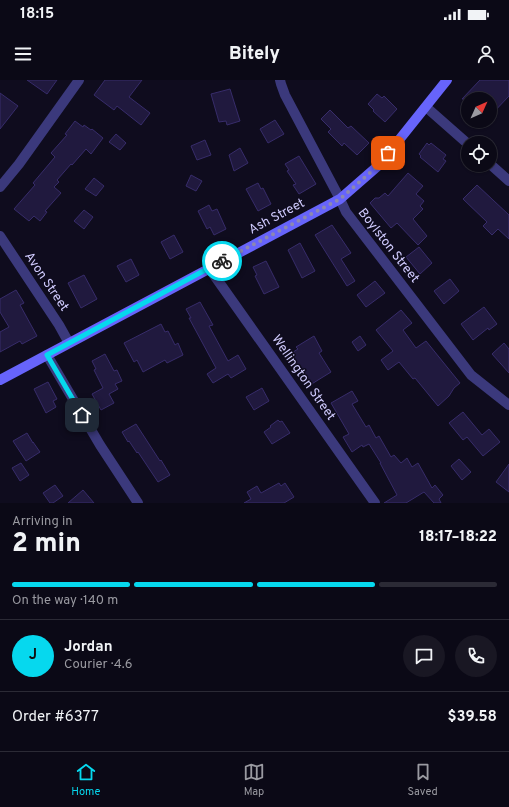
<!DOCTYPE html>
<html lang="en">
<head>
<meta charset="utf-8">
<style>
	body { margin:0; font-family:Overpass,sans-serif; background:#191723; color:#f1f3f6; height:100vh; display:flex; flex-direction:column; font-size:15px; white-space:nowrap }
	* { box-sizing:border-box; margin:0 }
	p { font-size:13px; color:#9a9aa1 }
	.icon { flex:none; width:22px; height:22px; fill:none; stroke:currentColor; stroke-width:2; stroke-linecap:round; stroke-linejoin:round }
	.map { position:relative; height:423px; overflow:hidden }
	.details { display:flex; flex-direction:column; background:#0b0916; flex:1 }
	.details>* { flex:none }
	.needle { width:26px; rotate:45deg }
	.fabs { position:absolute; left:461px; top:12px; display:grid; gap:8px }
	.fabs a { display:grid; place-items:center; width:36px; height:36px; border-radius:50%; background:#0b0916; box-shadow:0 1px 3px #0004,0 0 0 1px #2b2a35; font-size:20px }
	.pin { position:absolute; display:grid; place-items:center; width:34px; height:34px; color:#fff; margin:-17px; border-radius:8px; box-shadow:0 2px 6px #0006 }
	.courier { position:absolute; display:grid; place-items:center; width:40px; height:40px; margin:-20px; border:3px solid #06d8ee; border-radius:50%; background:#fff; color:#222; box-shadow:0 1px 5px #0007 }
	.summary em { font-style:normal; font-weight:800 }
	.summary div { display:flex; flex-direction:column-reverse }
	.summary { display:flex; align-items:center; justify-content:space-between; height:68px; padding:0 12px }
	h1 { font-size:26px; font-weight:800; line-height:30px }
	.bar { display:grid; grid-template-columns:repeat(4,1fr); gap:6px 4px; align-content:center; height:48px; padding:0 12px }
	.bar i { height:5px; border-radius:3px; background:#2b2a35 }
	.bar .current { background:#06d8ee }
	.bar p { grid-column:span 4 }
	.line { display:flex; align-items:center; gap:10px; padding:0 12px; border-top:1px solid #2b2a35 }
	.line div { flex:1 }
	.round { display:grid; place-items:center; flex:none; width:42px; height:42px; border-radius:21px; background:#191723 }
	.status { display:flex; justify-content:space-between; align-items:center; height:28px; padding:0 20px; background:#0b0916; direction:ltr }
	.status svg { height:11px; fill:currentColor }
	header { display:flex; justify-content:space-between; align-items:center; height:52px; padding:0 12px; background:#0b0916; font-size:18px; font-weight:800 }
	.dock { display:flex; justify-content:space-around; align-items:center; height:56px; border-top:1px solid #2b2a35; background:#0b0916; font-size:11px; color:#9a9aa1 }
	.dock a { display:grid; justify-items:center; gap:2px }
	.dock .current { color:#06d8ee }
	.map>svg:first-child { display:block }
	.building { fill:#20193e; stroke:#372c6a }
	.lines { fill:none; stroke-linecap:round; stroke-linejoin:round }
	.street { stroke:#3b397c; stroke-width:10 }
	.secondary { stroke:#6764fb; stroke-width:10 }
	.done { stroke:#8c88b0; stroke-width:4; stroke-dasharray:0 7.2 }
	.route { stroke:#06d8ee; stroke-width:5 }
	.labels { text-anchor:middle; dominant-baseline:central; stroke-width:3; stroke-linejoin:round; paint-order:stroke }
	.street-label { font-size:13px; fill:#d0cbfe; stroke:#0f0c1e }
</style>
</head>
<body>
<div class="status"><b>18:15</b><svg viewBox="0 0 49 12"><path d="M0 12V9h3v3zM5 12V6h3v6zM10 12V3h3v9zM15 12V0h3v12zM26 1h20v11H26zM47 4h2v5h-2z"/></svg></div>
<header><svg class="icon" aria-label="menu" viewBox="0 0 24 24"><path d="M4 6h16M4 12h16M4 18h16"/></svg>Bitely<svg class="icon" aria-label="person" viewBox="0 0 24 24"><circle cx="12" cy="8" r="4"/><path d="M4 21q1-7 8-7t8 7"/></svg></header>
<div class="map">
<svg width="509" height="423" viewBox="0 0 509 423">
	<rect width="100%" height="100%" fill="#0f0c1e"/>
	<g class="building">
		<path d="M 27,0 L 57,0 L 47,14 Z"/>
		<path d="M 105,0 L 142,0 L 129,17 L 150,33 L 141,45 L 117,26 L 114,30 L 94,15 Z"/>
		<path d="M 480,0 L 509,0 L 509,16 L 490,36 L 490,19 L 462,19 Z"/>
		<path d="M 230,9 L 240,41 L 227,45 L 226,41 L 219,42 L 211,14 Z"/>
		<path d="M 0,13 L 18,26 L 0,49 Z"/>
		<path d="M 377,14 L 382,18 L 384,16 L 397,29 L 385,42 L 373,31 L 374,30 L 368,24 Z"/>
		<path d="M 330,30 L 348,48 L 351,46 L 369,63 L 357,75 L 344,63 L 342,66 L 328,52 L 331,49 L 321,39 Z"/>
		<path d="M 275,40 L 284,54 L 268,63 L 260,49 Z"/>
		<path d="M 75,41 L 83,47 L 84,45 L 91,50 L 92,49 L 103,58 L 91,74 L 86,69 L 72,85 L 71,84 L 57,100 L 59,102 L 54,107 L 61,113 L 45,131 L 47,132 L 40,141 L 34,136 L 29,141 L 14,129 L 35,105 L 33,103 L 55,77 L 51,73 L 67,55 L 65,54 Z"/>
		<path d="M 116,54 L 126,63 L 120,70 L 109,62 Z"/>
		<path d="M 205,60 L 211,75 L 197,80 L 191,66 Z"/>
		<path d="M 427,63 L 429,65 L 431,63 L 446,75 L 443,79 L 446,81 L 438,92 L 420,77 L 421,76 L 419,74 Z"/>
		<path d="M 240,68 L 248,83 L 234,91 L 229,75 Z"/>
		<path d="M 299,76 L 316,104 L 299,114 L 293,105 L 296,104 L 287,91 L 289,90 L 285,84 Z"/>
		<path d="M 408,93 L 423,106 L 416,114 L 424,121 L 420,126 L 423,129 L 413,139 L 427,156 L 418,165 L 397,143 L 391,148 L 370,123 L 375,118 L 379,118 L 385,113 L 388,116 Z"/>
		<path d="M 191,95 L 202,101 L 196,111 L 186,106 Z"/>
		<path d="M 94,98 L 104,106 L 96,116 L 85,109 Z"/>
		<path d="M 258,103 L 261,109 L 263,108 L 271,124 L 258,131 L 246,109 Z"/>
		<path d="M 477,105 L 509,135 L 509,159 L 498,149 L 492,155 L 483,146 L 487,142 L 463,119 Z"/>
		<path d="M 209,125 L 212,131 L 217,129 L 226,149 L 214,155 L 210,147 L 207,149 L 198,131 Z"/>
		<path d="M 84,130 L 93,137 L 84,149 L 74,141 Z"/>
		<path d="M 332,145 L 351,173 L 341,179 L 355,201 L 347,206 L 315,155 Z"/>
		<path d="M 174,155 L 183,172 L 170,179 L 161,162 Z"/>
		<path d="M 300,163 L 315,191 L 302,198 L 288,170 Z"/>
		<path d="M 419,167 L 432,183 L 420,194 L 406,177 Z"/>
		<path d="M 131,179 L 139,195 L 126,202 L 117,186 Z"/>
		<path d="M 266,181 L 279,207 L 264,214 L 255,196 L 257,195 L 253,187 Z"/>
		<path d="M 84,195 L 97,219 L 81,228 L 68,203 Z"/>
		<path d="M 450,199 L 459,211 L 444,224 L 434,211 Z"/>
		<path d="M 375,201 L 385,213 L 366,227 L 357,215 Z"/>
		<path d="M 16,210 L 24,223 L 20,225 L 37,256 L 22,264 L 20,261 L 0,272 L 0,252 L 9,247 L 0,232 L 0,219 Z"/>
		<path d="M 200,222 L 213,245 L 209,246 L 228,281 L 238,275 L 246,289 L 231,298 L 228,294 L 213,303 L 207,294 L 216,288 L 189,238 L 191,238 L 186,229 Z"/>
		<path d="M 484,227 L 497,244 L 489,250 L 488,248 L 473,260 L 461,244 Z"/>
		<path d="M 401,230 L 412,243 L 403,250 L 416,268 L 426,261 L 460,303 L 454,308 L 449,316 L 438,326 L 415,298 L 413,299 L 399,282 L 388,290 L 381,280 L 393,271 L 376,250 Z"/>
		<path d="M 161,244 L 165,252 L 168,251 L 175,265 L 178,263 L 183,275 L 167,283 L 165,280 L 143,292 L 137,280 L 134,282 L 124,263 Z"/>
		<path d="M 314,256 L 322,271 L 319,273 L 331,292 L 310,305 L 290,274 L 298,269 L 296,267 Z"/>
		<path d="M 360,256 L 366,265 L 358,271 L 352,262 Z"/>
		<path d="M 504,263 L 509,269 L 509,293 L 492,274 Z"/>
		<path d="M 105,274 L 114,291 L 117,290 L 122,301 L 115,304 L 118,309 L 109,314 L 114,323 L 101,330 L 92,314 L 103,308 L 94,290 L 96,289 L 92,281 Z"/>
		<path d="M 48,302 L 57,319 L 53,321 L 56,327 L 46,333 L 34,309 Z"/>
		<path d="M 262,308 L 269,321 L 254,330 L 246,317 Z"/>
		<path d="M 352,311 L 358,321 L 352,324 L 366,347 L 369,345 L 376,358 L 379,356 L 391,377 L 394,375 L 401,383 L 407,378 L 412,387 L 418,383 L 432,408 L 435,405 L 443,415 L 439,419 L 441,423 L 434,423 L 424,412 L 406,423 L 384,423 L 397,415 L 380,383 L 381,383 L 369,364 L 363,367 L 362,365 L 352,372 L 343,357 L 349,354 L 331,323 Z"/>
		<path d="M 463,332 L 482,355 L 489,349 L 500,362 L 483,376 L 467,357 L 463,360 L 449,343 Z"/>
		<path d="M 278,340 L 280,342 L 282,341 L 290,353 L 272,364 L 264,352 L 271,347 L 270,346 Z"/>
		<path d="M 136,344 L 160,381 L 161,380 L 170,395 L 158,402 L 138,372 L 137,373 L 129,361 L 128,362 L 122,352 Z"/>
		<path d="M 27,353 L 33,363 L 33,362 L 40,372 L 26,381 L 13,361 Z"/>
		<path d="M 459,379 L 471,392 L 462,400 L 451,386 Z"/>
		<path d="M 21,383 L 29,395 L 20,401 L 12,388 Z"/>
		<path d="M 509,384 L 509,412 L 496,402 Z"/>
		<path d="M 279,403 L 281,406 L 285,403 L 294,417 L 284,423 L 244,423 L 251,419 L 247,412 L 257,406 L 261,413 Z"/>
		<path d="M 55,405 L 63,416 L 53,423 L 50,423 L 43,413 Z"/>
		<path d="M 83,410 L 94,423 L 68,423 Z"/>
	</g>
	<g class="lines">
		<g class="street">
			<path d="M 280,0 L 281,4 L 285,15 L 340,119 L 346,132 L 471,295 L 509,325"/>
			<path d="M 426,27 L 468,64"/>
			<path d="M 490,84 L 509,101"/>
			<path d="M 0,107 L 19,84 L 79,0"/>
			<path d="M 0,156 L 59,245 L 69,263"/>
			<path d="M 209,188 L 375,423"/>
			<path d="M 47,275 L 100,365 L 138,423"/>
		</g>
		<path class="secondary" d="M 0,300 L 340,119 L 379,85 L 447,0"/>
	</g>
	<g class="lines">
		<path class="done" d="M 222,181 L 340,119 L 379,85 L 388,73"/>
		<path class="route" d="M 82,335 L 47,275 L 222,181"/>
	</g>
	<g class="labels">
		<g class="street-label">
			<text transform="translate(277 137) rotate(-28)">Ash Street</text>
			<text transform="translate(388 166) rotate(52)">Boylston Street</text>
			<text transform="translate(46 202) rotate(56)">Avon Street</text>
			<text transform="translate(303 298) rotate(55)">Wellington Street</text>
		</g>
	</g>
</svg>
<div class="fabs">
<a><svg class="needle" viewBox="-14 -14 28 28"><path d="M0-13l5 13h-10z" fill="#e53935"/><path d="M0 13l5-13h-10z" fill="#9a9aa1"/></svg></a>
<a><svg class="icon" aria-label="locate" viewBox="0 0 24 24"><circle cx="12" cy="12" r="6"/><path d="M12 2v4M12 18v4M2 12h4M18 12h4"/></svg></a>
</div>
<div class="pin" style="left:388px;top:73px;background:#ea580c"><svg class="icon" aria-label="bag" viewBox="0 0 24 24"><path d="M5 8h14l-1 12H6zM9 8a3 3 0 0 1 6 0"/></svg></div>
<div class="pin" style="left:82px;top:335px;background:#1f2937"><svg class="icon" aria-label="home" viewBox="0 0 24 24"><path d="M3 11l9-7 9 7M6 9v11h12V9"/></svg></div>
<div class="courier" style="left:222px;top:181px"><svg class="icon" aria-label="bike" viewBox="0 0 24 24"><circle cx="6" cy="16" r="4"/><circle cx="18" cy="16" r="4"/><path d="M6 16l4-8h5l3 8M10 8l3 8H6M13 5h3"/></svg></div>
</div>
<section class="details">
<div class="summary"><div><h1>2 min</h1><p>Arriving in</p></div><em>18:17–18:22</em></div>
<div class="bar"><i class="current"></i><i class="current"></i><i class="current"></i><i></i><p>On the way · 140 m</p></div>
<div class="line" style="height:72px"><b class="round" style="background:#06d8ee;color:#111">J</b><div><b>Jordan</b><p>Courier · 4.6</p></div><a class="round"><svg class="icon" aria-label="chat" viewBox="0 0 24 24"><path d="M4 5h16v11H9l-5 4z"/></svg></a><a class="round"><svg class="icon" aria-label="phone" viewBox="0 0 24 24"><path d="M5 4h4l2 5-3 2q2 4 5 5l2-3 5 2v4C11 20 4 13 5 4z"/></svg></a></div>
<div class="line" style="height:52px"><div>Order #6377</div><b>$39.58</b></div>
</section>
<nav class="dock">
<a class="current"><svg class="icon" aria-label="home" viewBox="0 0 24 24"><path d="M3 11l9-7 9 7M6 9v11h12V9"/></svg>Home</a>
<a><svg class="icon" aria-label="map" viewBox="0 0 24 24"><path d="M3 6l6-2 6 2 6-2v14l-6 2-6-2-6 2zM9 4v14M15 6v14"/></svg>Map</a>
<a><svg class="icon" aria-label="saved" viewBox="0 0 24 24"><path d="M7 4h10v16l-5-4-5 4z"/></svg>Saved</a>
</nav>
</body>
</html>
